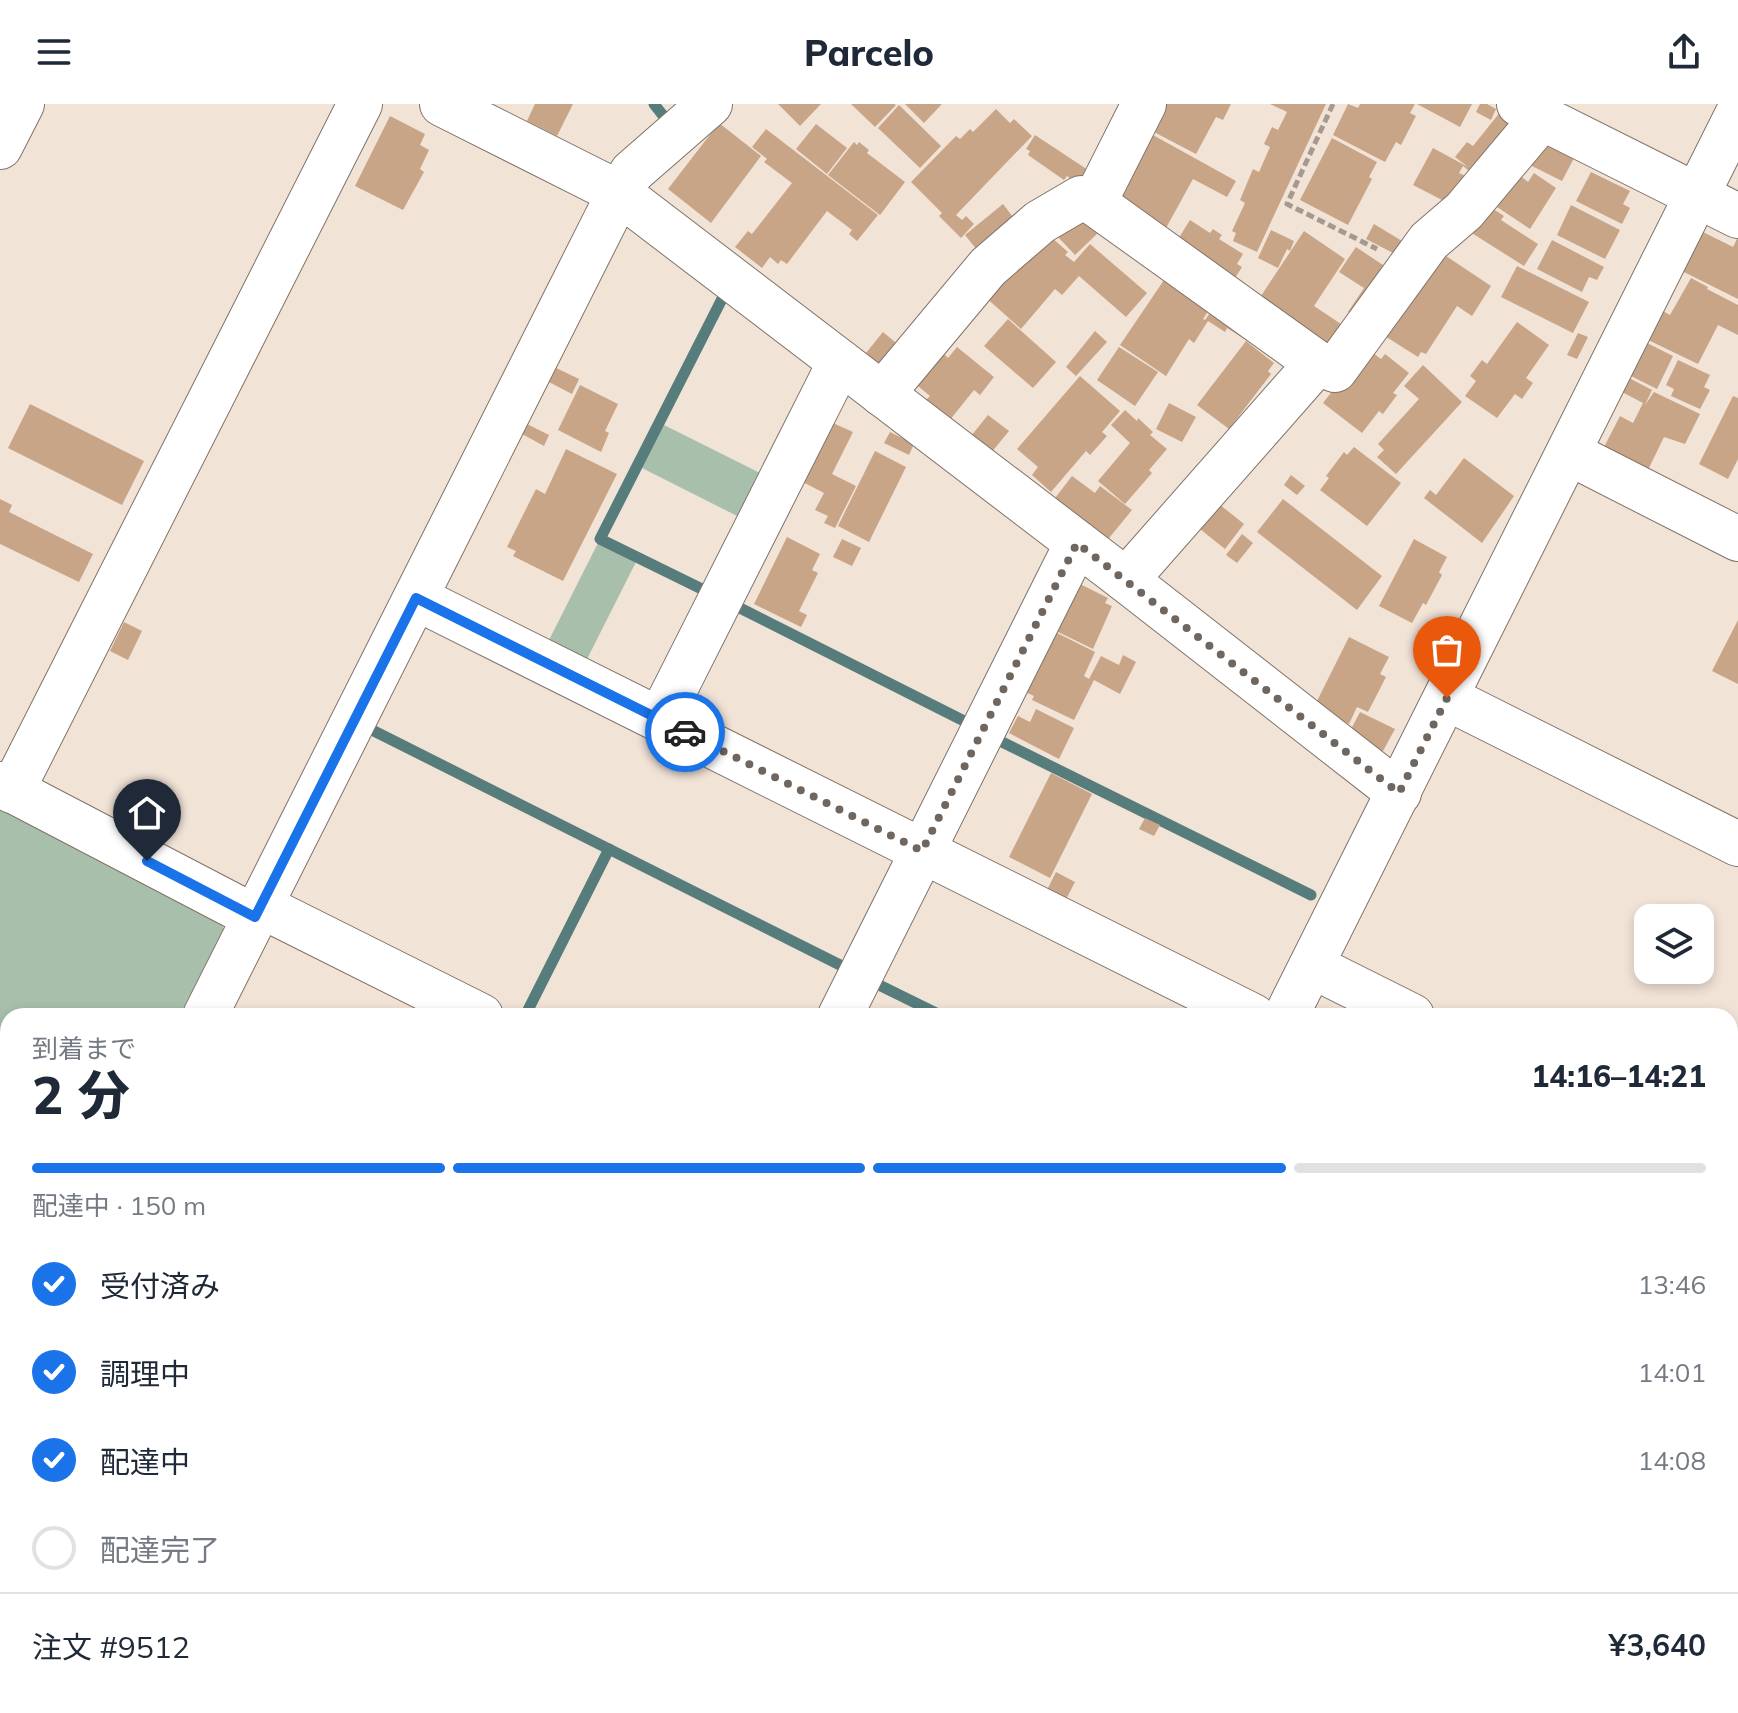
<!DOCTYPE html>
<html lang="ja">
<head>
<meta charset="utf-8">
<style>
	body { margin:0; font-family:Mulish,"Noto Sans JP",sans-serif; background:#f6f6f7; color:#1f2937; height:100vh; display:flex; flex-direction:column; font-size:30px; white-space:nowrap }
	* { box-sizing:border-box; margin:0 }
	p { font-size:26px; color:#747a83 }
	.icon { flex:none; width:44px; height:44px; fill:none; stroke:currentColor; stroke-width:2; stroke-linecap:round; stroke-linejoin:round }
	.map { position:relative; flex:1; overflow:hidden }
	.sheet { position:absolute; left:0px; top:904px; width:1738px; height:706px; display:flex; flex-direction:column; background:#fff; border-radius:24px 24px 0 0; box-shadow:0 4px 12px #0003 }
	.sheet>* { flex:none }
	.controls { position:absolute; left:1634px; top:800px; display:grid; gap:16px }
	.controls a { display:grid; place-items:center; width:80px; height:80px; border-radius:16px; background:#fff; box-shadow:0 4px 12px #0003; font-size:40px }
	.pin { position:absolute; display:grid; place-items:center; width:68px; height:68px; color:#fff; margin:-82px -34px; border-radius:50% 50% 50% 0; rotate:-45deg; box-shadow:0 0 8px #0007 }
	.pin .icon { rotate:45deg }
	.courier { position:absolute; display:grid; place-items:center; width:80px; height:80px; margin:-40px; border:6px solid #1a73e8; border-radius:50%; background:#fff; color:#222; box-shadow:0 2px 10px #0007 }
	.head em { font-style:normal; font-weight:800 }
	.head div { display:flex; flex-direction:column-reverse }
	.head { display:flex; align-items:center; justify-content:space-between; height:136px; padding:0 32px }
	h1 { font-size:52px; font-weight:800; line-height:60px }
	.bar { display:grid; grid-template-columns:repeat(4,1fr); gap:12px 8px; align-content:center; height:96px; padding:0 32px }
	.bar i { height:10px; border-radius:6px; background:#e0e1e3 }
	.bar .selected { background:#1a73e8 }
	.bar p { grid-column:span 4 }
	.line { display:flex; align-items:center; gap:20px; padding:0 32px; border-top:2px solid #e0e1e3 }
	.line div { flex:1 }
	ol { padding:0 32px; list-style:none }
	li { display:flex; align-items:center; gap:24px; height:88px }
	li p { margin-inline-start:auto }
	li .icon { padding:8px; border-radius:50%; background:#1a73e8; color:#fff; stroke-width:4 }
	li:last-child { color:#747a83 }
	li i { width:44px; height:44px; border:4px solid #e0e1e3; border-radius:50% }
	header { display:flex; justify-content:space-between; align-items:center; height:104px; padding:0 32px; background:#fff; font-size:36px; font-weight:800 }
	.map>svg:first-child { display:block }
	.green { fill:#a8bfac }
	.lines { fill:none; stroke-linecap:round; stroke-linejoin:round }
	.stream { stroke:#577c7c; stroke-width:11 }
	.building { fill:#c9a587 }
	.minor-casing { stroke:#807368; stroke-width:46 }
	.path { stroke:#a59990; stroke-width:5; stroke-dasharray:8 4; stroke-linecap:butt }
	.minor { stroke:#fff; stroke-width:44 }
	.done { stroke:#6f665f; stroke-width:8; stroke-dasharray:0 14.4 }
	.route { stroke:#1a73e8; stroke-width:10 }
</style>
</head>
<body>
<header><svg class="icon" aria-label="menu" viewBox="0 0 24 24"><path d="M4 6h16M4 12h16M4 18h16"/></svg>Parcelo<svg class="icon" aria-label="share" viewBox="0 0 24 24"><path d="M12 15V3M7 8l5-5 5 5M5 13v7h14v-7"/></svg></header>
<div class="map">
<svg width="1738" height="1609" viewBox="0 0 1738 1609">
	<rect width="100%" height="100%" fill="#f2e3d7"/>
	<g class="green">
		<path d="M 664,321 L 768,373 L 747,417 L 642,364 Z"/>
		<path d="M 598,439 L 636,458 L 582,565 L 544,546 Z"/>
		<path d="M 0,704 L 219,815 L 228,833 L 188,912 L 8,912 L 8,1268 L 0,1284 Z"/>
		<path d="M 8,1439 L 8,1602 L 170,1602 L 166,1609 L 0,1609 L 0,1456 Z"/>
	</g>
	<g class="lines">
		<g class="stream">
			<path d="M 654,0 L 669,19"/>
			<path d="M 710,489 L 600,435 L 725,189"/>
			<path d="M 730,499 L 972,621"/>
			<path d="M 370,625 L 848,865"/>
			<path d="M 994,634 L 1311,791"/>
			<path d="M 873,878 L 942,912"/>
			<path d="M 525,912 L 609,745"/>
		</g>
	</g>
	<g class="building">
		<path d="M 535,0 L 573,0 L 557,32 L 527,17 Z"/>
		<path d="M 778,0 L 821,0 L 800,22 Z"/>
		<path d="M 851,0 L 894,0 L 896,1 L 875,23 Z"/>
		<path d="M 905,0 L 942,0 L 924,19 Z"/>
		<path d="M 1164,0 L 1231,0 L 1223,16 L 1216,13 L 1196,50 L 1150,26 Z"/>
		<path d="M 1270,0 L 1326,0 L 1257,148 L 1233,137 L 1236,129 L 1232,127 L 1245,99 L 1240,96 L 1253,65 L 1259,68 L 1270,43 L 1264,40 L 1272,23 L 1278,26 L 1287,8 Z"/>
		<path d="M 1348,0 L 1358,4 L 1360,0 L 1415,0 L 1410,9 L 1416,12 L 1401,41 L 1396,38 L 1385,58 L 1333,31 Z"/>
		<path d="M 1417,0 L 1472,0 L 1460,23 Z"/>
		<path d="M 1480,0 L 1487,0 L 1496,5 L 1491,16 L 1476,8 Z"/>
		<path d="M 899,1 L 941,42 L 920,64 L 878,24 Z"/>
		<path d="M 996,5 L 1010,19 L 1014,15 L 1032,32 L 956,111 L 962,116 L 966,112 L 974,120 L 961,134 L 939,112 L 942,109 L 911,78 L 956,32 L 960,35 L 970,25 L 973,28 Z"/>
		<path d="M 1501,7 L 1521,23 L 1479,75 L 1463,62 L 1459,69 L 1466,72 L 1453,96 L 1447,92 L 1444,97 L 1413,81 L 1433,44 L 1468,63 L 1455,53 L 1467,38 L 1473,42 Z"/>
		<path d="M 390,12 L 425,30 L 420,41 L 429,46 L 420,65 L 424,68 L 403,106 L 355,82 Z"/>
		<path d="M 719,19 L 761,52 L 711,119 L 668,85 Z"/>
		<path d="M 816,20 L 847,44 L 827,70 L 796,45 Z"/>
		<path d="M 766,25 L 878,111 L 857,137 L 849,130 L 852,126 L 827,107 L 787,160 L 781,156 L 778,160 L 770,153 L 762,164 L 735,143 L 748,127 L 752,130 L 792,79 L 764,58 L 767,55 L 752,43 Z"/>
		<path d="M 1035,31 L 1088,66 L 1079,81 L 1067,72 L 1064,76 L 1028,51 L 1030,47 L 1026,45 Z"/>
		<path d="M 1153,31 L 1236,77 L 1227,93 L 1193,75 L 1166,124 L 1178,132 L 1171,144 L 1113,103 Z"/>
		<path d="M 1332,34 L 1377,58 L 1369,73 L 1372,75 L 1348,121 L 1300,96 Z"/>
		<path d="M 854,38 L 857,41 L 859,38 L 869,46 L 867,49 L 905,78 L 880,111 L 828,71 Z"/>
		<path d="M 1543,38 L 1574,54 L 1562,77 L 1532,62 Z"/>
		<path d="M 1591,68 L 1630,87 L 1623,100 L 1630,104 L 1622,120 L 1576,97 Z"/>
		<path d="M 1534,69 L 1556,84 L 1530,125 L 1497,103 L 1518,70 L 1528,78 Z"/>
		<path d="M 1484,99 L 1504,112 L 1501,116 L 1538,140 L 1524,162 L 1467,126 Z"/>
		<path d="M 1003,100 L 1019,121 L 981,151 L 965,131 Z"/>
		<path d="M 1571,101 L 1620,126 L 1605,155 L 1557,131 Z"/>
		<path d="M 1083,109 L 1100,127 L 1075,151 L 1058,133 Z"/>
		<path d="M 1190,116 L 1210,129 L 1213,125 L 1222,131 L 1219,135 L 1243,150 L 1237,160 L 1242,163 L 1230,182 L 1172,145 Z"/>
		<path d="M 1374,120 L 1402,137 L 1395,150 L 1366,135 Z"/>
		<path d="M 1271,126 L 1294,137 L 1290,147 L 1287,145 L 1278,164 L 1258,154 Z"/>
		<path d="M 1304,127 L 1345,155 L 1314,202 L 1353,228 L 1335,256 L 1257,198 Z"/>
		<path d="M 1701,127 L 1733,143 L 1738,133 L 1738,195 L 1682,167 Z"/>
		<path d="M 1052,134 L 1068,148 L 1065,151 L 1074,158 L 1090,140 L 1147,189 L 1126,213 L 1079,172 L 1062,191 L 1055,185 L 1021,225 L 983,191 Z"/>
		<path d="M 1552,136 L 1604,163 L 1597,176 L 1589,173 L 1582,188 L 1537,165 Z"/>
		<path d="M 1356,143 L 1395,169 L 1363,218 L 1348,208 L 1364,184 L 1339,168 Z"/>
		<path d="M 1437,146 L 1491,182 L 1472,212 L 1457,202 L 1426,250 L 1421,248 L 1418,253 L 1380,229 Z"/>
		<path d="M 1517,162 L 1589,198 L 1573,229 L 1501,193 Z"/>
		<path d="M 1691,174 L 1708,183 L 1707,185 L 1738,201 L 1738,231 L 1718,221 L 1698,260 L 1646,235 L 1661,206 L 1670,211 Z"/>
		<path d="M 1164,176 L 1209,206 L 1203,215 L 1205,216 L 1218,197 L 1258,227 L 1251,239 L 1227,224 L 1225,228 L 1208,217 L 1194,239 L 1189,235 L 1166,272 L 1120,241 Z"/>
		<path d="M 1008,215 L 1056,258 L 1033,284 L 984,242 Z"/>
		<path d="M 1517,218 L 1549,241 L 1526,274 L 1533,279 L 1522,295 L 1515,290 L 1497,314 L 1465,292 L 1476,277 L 1470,272 L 1482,256 L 1487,260 Z"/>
		<path d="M 1095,227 L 1107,238 L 1076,272 L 1066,263 Z"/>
		<path d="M 883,228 L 901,243 L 884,264 L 866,249 Z"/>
		<path d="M 1578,229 L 1588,233 L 1577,255 L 1567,251 Z"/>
		<path d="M 1246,237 L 1274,259 L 1268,267 L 1271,270 L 1229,325 L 1197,301 Z"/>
		<path d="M 1645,238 L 1673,252 L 1657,285 L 1629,271 Z"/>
		<path d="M 957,243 L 994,273 L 980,291 L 974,286 L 949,317 L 925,297 L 930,292 L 918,282 L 944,250 L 948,254 Z"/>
		<path d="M 1119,243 L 1158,268 L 1135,302 L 1097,276 Z"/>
		<path d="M 1366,244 L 1381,255 L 1385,250 L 1409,269 L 1393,289 L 1397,291 L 1383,310 L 1379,307 L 1362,329 L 1323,299 Z"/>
		<path d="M 1678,256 L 1710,271 L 1704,283 L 1710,286 L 1700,305 L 1671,292 L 1674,285 L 1666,281 Z"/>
		<path d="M 550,261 L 579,275 L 572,290 L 543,275 Z"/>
		<path d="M 1423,261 L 1462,298 L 1396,370 L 1377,353 L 1384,346 L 1378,340 L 1419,295 L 1404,282 Z"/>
		<path d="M 1080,272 L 1120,307 L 1102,328 L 1107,332 L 1090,351 L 1086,347 L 1051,388 L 1032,371 L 1038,363 L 1017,345 Z"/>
		<path d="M 1629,274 L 1652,286 L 1645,301 L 1654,288 L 1700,310 L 1685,340 L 1664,333 L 1645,372 L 1601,349 L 1620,312 L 1633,319 L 1643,299 L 1622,288 Z"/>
		<path d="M 580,281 L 618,300 L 605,327 L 609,329 L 601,348 L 558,326 Z"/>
		<path d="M 1733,292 L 1738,294 L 1738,355 L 1728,375 L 1699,360 Z"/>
		<path d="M 1169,299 L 1196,313 L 1182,338 L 1156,325 Z"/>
		<path d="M 30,300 L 144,357 L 122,401 L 8,344 Z"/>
		<path d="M 1125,306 L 1137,317 L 1138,314 L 1153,328 L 1150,331 L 1167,345 L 1149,366 L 1152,369 L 1125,400 L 1098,377 L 1130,339 L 1111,321 Z"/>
		<path d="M 988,311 L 1009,327 L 991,349 L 971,332 Z"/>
		<path d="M 824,315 L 853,328 L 832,370 L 856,382 L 835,424 L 824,419 L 828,412 L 815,406 L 824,389 L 795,374 Z"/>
		<path d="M 527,320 L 549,331 L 544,342 L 522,330 Z"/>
		<path d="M 890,328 L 914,340 L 909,351 L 884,339 Z"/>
		<path d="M 1354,343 L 1401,379 L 1367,422 L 1320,386 L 1329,374 L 1326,372 L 1344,348 L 1347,351 Z"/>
		<path d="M 566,345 L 617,370 L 563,477 L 513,452 L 516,447 L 507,443 L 536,385 L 545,390 Z"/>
		<path d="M 875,347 L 906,363 L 869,438 L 838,422 Z"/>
		<path d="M 1464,354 L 1514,392 L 1482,439 L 1424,394 L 1430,386 L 1436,391 Z"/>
		<path d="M 1291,371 L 1305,382 L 1297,391 L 1284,381 Z"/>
		<path d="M 1072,372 L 1095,389 L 1100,382 L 1132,406 L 1105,439 L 1052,398 Z"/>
		<path d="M 0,395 L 12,401 L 9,408 L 93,450 L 79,478 L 0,440 Z"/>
		<path d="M 1283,395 L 1382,472 L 1357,506 L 1257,428 Z"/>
		<path d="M 1219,400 L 1244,420 L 1225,445 L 1200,425 Z"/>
		<path d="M 1242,430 L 1253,439 L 1237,459 L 1226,451 Z"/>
		<path d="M 787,433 L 820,450 L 812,466 L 818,469 L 799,507 L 807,511 L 801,523 L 754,500 Z"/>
		<path d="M 842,435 L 861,444 L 852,462 L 833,453 Z"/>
		<path d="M 1414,435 L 1447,453 L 1439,468 L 1442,471 L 1426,501 L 1423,499 L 1412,519 L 1379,502 Z"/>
		<path d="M 1076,478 L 1108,494 L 1105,499 L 1112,502 L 1093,545 L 1052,525 Z"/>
		<path d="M 1738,516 L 1738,580 L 1712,567 Z"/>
		<path d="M 124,518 L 142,527 L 128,556 L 110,547 Z"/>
		<path d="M 1051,526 L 1095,548 L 1084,572 L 1089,575 L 1101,552 L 1119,561 L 1123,551 L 1136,558 L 1120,590 L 1094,576 L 1074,616 L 1032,596 L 1034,592 L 1023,587 Z"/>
		<path d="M 1349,533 L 1389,553 L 1380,570 L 1386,573 L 1368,608 L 1357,603 L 1349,620 L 1314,603 Z"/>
		<path d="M 1036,605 L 1074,624 L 1059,655 L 1009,629 L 1018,612 L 1030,618 Z"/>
		<path d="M 1360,608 L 1395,625 L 1383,647 L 1349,629 Z"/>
		<path d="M 1051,669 L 1092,690 L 1050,774 L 1009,753 Z"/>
		<path d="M 1145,714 L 1160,721 L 1154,732 L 1139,725 Z"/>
		<path d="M 1056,768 L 1075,778 L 1063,801 L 1044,792 Z"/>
		<path d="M 1738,993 L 1738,1053 L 1730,1049 L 1730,1009 Z"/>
	</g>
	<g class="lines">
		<g class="minor-casing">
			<g id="minor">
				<path d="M 442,0 L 619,89 L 1126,476 L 1399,689"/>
				<path d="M 1519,0 L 1542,14 L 1738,112"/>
				<path d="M 0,43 L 22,0"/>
				<path d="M 1094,99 L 1144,0"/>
				<path d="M 882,290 L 988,163 L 1040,118 L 1081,94 L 1094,99 L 1317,259 L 1335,266 L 1429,137 L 1464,107 L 1542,14"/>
				<path d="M 1569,349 L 1738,435"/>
				<path d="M 1126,476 L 1317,259"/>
				<path d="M 416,494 L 1253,912"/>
				<path d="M 1447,594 L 1738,740"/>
				<path d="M 660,615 L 840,258"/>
				<path d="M 0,680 L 255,813"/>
				<path d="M 12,687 L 360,0"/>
				<path d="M 261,802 L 481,912"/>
				<path d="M 1312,862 L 1412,912"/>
				<path d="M 205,912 L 619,89 L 632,68 L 710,0"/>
				<path d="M 840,912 L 1077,439"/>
				<path d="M 1286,912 L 1738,9"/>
				<path d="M 1730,1070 L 1738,1074"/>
				<path d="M 1730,1296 L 1738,1280"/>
				<path d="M 0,1318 L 8,1302"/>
				<path d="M 1730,1535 L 1738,1539"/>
				<path d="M 187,1609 L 191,1602"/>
				<path d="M 490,1609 L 493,1602"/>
				<path d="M 706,1609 L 710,1602"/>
				<path d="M 933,1609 L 937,1602"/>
				<path d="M 1275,1609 L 1279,1602"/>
				<path d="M 1573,1609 L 1577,1602"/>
			</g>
		</g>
		<path class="path" d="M 1333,0 L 1287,100 L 1377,145"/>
		<use href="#minor" class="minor"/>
	</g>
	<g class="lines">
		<path class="done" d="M 685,628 L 922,747 L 1077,439 L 1399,689 L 1447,594"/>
		<path class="route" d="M 147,757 L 255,813 L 416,494 L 685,628"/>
	</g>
</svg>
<div class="controls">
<a><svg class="icon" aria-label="layers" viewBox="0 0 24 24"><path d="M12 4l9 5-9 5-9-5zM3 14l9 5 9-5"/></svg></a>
</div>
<div class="pin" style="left:1447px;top:594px;background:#ea580c"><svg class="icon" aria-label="bag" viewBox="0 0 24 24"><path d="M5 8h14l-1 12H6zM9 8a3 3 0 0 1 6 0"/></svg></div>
<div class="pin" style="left:147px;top:757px;background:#1f2937"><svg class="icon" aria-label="home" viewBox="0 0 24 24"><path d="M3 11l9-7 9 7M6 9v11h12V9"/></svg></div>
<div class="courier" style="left:685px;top:628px"><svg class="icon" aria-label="car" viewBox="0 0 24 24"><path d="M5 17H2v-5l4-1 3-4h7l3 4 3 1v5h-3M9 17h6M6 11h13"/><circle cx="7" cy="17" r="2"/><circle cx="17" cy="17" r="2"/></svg></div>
<section class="sheet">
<div class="head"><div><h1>2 分</h1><p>到着まで</p></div><em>14:16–14:21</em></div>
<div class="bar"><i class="selected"></i><i class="selected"></i><i class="selected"></i><i></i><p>配達中 · 150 m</p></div>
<ol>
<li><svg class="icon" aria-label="check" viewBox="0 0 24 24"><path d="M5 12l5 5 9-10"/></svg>受付済み<p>13:46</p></li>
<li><svg class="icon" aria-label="check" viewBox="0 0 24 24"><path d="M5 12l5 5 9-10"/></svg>調理中<p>14:01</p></li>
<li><svg class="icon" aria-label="check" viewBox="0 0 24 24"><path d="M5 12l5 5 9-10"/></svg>配達中<p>14:08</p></li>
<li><i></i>配達完了</li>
</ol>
<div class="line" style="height:104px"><div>注文 #9512</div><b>¥3,640</b></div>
</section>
</div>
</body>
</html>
